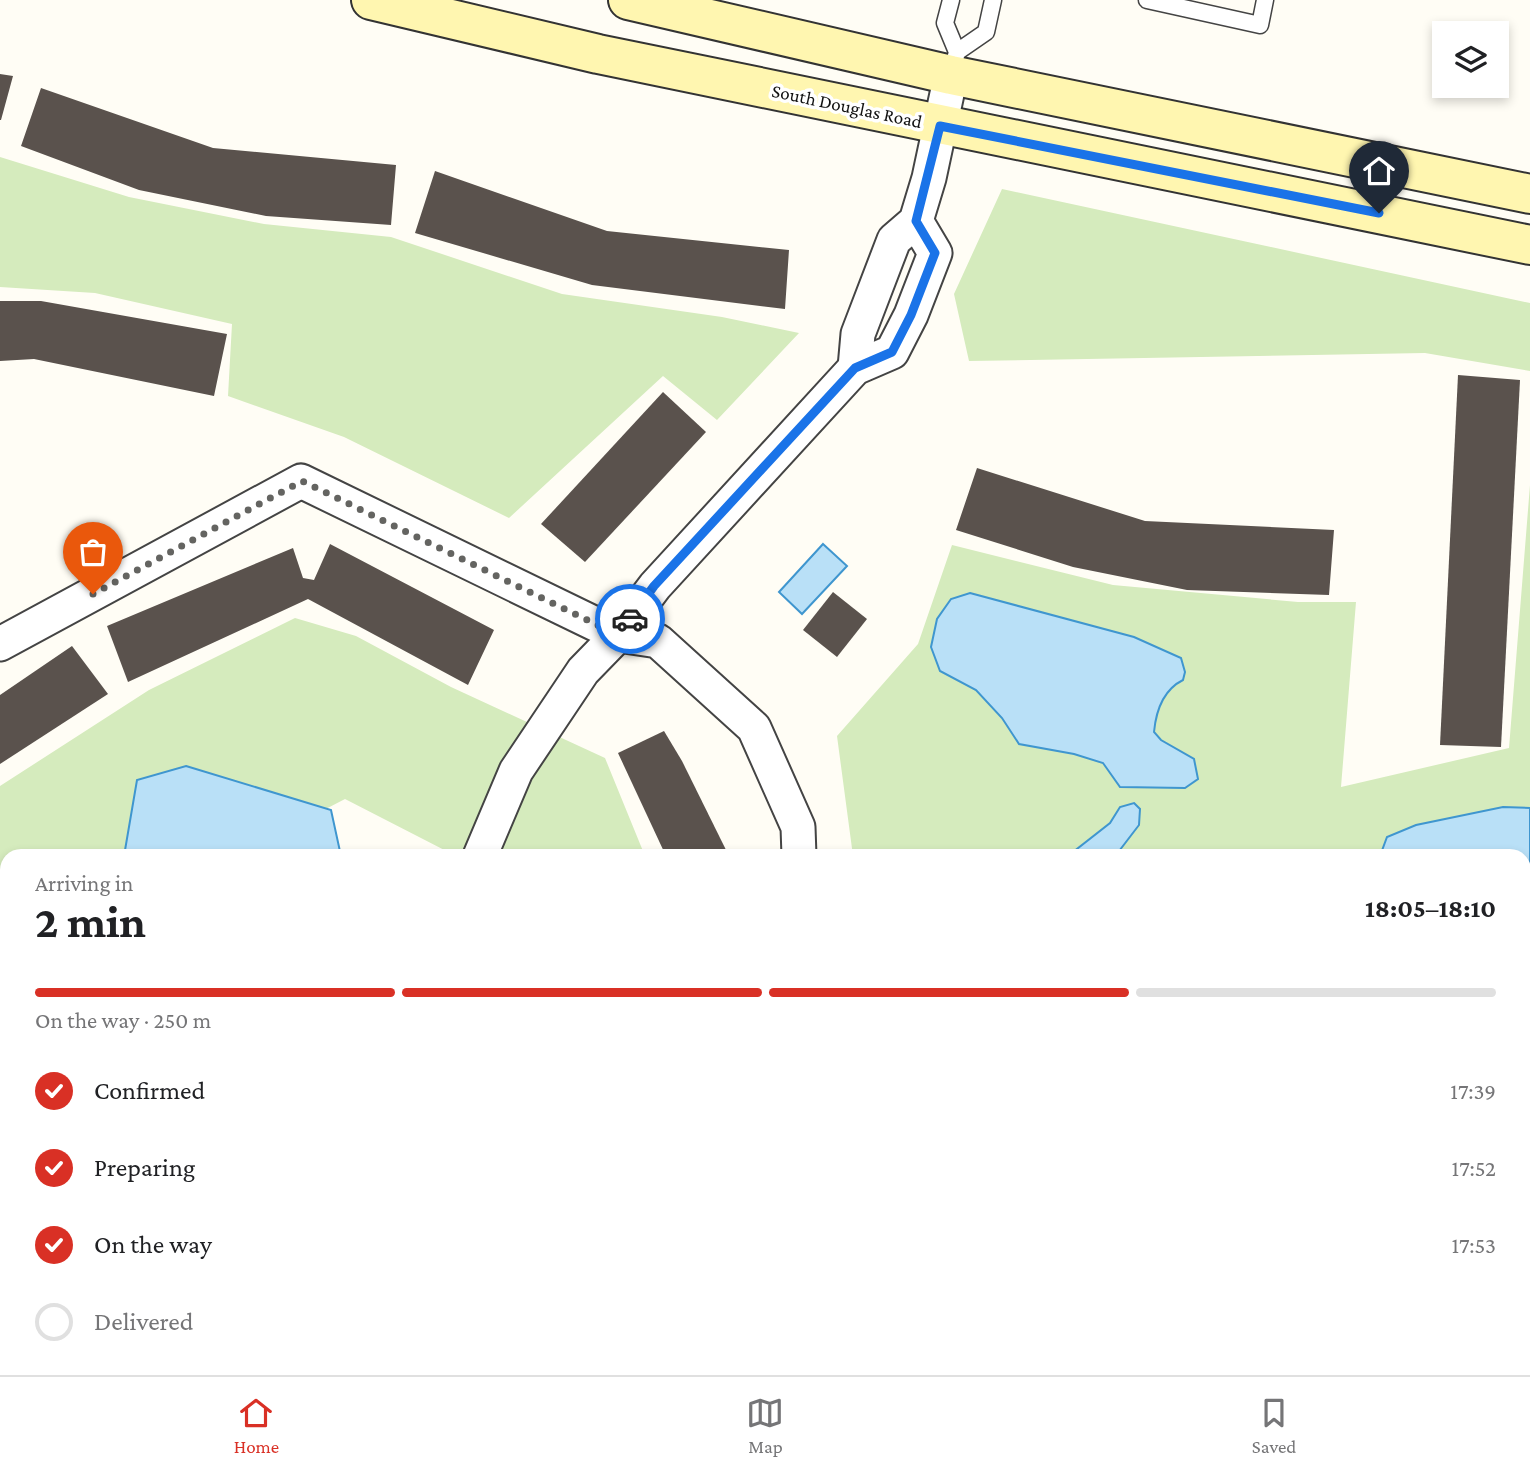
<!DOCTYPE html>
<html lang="en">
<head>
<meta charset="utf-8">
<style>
	body { margin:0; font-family:"Crimson Pro",serif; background:#f6f6f6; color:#202124; height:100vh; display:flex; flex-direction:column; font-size:26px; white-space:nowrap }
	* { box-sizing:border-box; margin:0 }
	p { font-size:23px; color:#757577 }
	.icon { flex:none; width:38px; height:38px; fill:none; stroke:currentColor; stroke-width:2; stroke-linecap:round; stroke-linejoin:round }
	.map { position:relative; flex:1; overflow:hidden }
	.side { position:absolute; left:0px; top:849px; width:1531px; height:527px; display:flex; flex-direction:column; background:#fff; border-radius:21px 21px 0 0; box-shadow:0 4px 10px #0003 }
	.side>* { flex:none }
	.fabs { position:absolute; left:1432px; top:21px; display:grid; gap:14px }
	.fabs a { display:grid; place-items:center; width:77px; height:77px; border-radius:0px; background:#fff; box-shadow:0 4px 10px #0003; font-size:35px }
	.pin { position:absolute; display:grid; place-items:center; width:60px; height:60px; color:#fff; margin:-72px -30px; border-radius:50% 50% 50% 0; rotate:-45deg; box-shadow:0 0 7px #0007 }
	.pin .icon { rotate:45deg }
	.courier { position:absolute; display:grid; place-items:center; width:70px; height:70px; margin:-35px; border:5px solid #1a73e8; border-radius:50%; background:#fff; color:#222; box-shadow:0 2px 9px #0007 }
	.headline em { font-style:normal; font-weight:700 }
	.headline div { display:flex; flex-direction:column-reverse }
	.headline { display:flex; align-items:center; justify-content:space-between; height:119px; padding:0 35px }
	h1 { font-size:46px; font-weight:700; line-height:52px }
	.bar { display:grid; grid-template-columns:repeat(4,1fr); gap:10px 7px; align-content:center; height:84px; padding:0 35px }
	.bar i { height:9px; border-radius:5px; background:#e0e0e0 }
	.bar .on { background:#d93025 }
	.bar p { grid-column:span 4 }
	ol { padding:0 35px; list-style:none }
	li { display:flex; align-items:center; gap:21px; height:77px }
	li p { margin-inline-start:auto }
	li .icon { padding:7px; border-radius:50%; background:#d93025; color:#fff; stroke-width:4 }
	li:last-child { color:#757577 }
	li i { width:38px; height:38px; border:4px solid #e0e0e0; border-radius:50% }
	.dock { display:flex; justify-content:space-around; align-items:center; height:98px; border-top:2px solid #e0e0e0; background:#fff; font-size:19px; color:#757577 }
	.dock a { display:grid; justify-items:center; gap:4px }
	.dock .on { color:#d93025 }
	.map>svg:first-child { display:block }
	.green { fill:#d5ebbd }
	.water { fill:#b9e0f7; stroke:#3f96cf; stroke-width:2 }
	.building { fill:#5a524d }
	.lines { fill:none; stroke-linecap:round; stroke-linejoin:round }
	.lane-casing { stroke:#444; stroke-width:19 }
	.street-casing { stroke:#444; stroke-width:37 }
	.secondary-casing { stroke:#333; stroke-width:42 }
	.path { stroke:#333; stroke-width:4.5; stroke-dasharray:7 3.5; stroke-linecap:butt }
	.lane { stroke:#fff; stroke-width:16 }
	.street { stroke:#fff; stroke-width:33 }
	.secondary { stroke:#fff6b0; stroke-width:38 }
	.done { stroke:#646461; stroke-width:7; stroke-dasharray:0 12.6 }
	.route { stroke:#1a73e8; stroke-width:9 }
	.labels { text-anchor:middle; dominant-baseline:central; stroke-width:7; stroke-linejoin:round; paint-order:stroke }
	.street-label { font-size:19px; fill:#111; stroke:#fff }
</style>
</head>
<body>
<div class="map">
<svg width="1530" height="1375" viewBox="0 0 1530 1375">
	<rect width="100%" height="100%" fill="#fffdf5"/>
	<g class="green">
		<path d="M 0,157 L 129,197 L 264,224 L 391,237 L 562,294 L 722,317 L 799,333 L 717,420 L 663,376 L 509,518 L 344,437 L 228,396 L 232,324 L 95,293 L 0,287 Z"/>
		<path d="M 1002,189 L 1530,303 L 1530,371 L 1425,353 L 969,361 L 954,294 Z"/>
		<path d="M 1530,485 L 1530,1125 L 1524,1124 L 1524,856 L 853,856 L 837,736 L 918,644 L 952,545 L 1113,585 L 1298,602 L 1356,602 L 1341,787 L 1509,748 Z"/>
		<path d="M 295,618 L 356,636 L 451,687 L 605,758 L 645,856 L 456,856 L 345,799 L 235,856 L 7,856 L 7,908 L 0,906 L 0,786 L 149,690 Z"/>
		<path d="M 912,1368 L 1017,1369 L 1051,1375 L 912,1375 Z"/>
		<path d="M 498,1369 L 498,1368 L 641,1369 L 639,1375 L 497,1375 Z"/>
	</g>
	<g class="water">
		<path d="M 823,544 L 847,566 L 802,614 L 779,592 Z"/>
		<path d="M 970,593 L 1134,637 L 1181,658 L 1185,672 L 1183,680 C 1163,690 1156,711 1154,732 L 1161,740 L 1194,759 L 1198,779 L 1185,788 L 1120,787 L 1103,763 L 1074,754 L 1019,744 L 1002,718 L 976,690 L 940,671 L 931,647 L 937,619 L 951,599 Z"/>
		<path d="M 186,766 L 331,810 L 341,856 L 124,856 L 137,780 Z"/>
		<path d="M 1134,803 L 1140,809 L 1139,825 L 1116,855 L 1068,856 L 1110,823 L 1120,807 Z"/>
		<path d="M 1503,807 L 1530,808 L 1530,1075 L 1524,1079 L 1524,856 L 1380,856 L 1387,837 L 1416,825 Z"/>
		<path d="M 20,1368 L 225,1368 L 226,1369 L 224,1375 L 18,1375 Z"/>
	</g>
	<g class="building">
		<path d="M 0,74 L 13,76 L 1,120 L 0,120 Z"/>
		<path d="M 41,88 L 213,148 L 396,165 L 391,225 L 266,216 L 139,190 L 21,146 Z"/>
		<path d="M 435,171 L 607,231 L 789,250 L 785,309 L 592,285 L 415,233 Z"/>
		<path d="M 0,301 L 41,301 L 227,334 L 214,396 L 34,359 L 0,361 Z"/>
		<path d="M 1458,375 L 1520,380 L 1501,747 L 1440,745 Z"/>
		<path d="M 663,392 L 706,432 L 585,562 L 541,524 Z"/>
		<path d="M 977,468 L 1145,521 L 1334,530 L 1329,595 L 1187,590 L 1073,567 L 956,530 Z"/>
		<path d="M 330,544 L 494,630 L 468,685 L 308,599 L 128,682 L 107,626 L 293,548 L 303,578 L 314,580 Z"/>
		<path d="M 833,592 L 867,619 L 837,657 L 803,630 Z"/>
		<path d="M 72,646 L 108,694 L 0,764 L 0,695 Z"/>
		<path d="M 664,731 L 682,761 L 729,856 L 666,856 L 618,753 Z"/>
		<path d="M 0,916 L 7,918 L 7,1140 L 1,1167 Z"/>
		<path d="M 1524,1139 L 1530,1140 L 1530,1202 L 1524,1201 Z"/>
		<path d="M 259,1368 L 325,1368 L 323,1375 L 257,1375 Z"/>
		<path d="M 426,1368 L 489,1368 L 488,1375 L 425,1375 Z"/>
		<path d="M 660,1368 L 729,1368 L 726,1375 L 657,1375 Z"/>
		<path d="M 1098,1368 L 1234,1368 L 1233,1375 L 1122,1375 Z"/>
		<path d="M 1250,1368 L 1392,1368 L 1417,1374 L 1248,1375 Z"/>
	</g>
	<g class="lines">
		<g class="lane-casing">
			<g id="lane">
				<path d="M 951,0 L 945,23 L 957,52 L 951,74"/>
				<path d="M 1147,0 L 1260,25 L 1265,0"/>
				<path d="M 957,52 L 986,32 L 993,0"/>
			</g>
		</g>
		<g class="street-casing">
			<g id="street">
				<path d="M 855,368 L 858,334 L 894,240 L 916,221 L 929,178 L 951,75"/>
				<path d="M 0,644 L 301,481 L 618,635 L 658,641 L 754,728 L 798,827 L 799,856"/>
				<path d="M 480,856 L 516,771 L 583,671 L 618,635 L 655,586 L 855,368 L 892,352 L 911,315 L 935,253 L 916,221"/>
				<path d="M 1524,1255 L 1530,1256"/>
				<path d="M 1524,1343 L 1530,1344"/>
				<path d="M 369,1375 L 371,1368"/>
			</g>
		</g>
		<g class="secondary-casing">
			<g id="secondary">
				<path d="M 371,0 L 598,54 L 1530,245"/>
				<path d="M 628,0 L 951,75 L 1530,194"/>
			</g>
		</g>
		<path class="path" d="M 1435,1375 L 1437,1368"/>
		<use href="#lane" class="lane"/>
		<use href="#street" class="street"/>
		<use href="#secondary" class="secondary"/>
	</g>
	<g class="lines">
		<path class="done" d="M 93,594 L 302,481 L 618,635 L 630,619"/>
		<path class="route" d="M 630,619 L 654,586 L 855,368 L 892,352 L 911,315 L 935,253 L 916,221 L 940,126 L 1379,213"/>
	</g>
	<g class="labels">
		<g class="street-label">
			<text transform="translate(847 106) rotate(12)">South Douglas Road</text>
		</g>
	</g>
</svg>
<div class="fabs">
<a><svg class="icon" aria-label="layers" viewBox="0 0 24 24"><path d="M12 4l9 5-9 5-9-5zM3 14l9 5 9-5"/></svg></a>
</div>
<div class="pin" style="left:93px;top:594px;background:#ea580c"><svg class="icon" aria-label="bag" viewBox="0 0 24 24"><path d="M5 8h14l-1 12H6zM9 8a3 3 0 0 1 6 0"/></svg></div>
<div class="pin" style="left:1379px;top:213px;background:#1f2937"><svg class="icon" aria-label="home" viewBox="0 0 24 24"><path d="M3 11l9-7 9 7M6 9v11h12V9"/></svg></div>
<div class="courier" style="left:630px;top:619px"><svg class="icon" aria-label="car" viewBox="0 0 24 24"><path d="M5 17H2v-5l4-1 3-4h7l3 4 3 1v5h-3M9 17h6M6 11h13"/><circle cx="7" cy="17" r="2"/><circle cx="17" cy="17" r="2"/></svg></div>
<section class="side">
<div class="headline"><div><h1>2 min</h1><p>Arriving in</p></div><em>18:05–18:10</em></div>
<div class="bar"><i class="on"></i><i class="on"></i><i class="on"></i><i></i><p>On the way · 250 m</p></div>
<ol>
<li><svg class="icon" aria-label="check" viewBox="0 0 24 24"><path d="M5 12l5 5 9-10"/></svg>Confirmed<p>17:39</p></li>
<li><svg class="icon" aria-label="check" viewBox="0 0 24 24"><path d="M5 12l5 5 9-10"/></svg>Preparing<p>17:52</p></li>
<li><svg class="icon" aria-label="check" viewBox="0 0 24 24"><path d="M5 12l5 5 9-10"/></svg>On the way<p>17:53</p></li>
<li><i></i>Delivered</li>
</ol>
</section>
</div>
<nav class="dock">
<a class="on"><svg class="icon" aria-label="home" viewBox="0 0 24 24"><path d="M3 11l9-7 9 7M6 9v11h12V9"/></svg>Home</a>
<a><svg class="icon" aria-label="map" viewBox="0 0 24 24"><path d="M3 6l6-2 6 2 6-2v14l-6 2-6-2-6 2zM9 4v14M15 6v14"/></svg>Map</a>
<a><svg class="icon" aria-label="saved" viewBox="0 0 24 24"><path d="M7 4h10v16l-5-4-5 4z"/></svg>Saved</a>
</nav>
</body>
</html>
